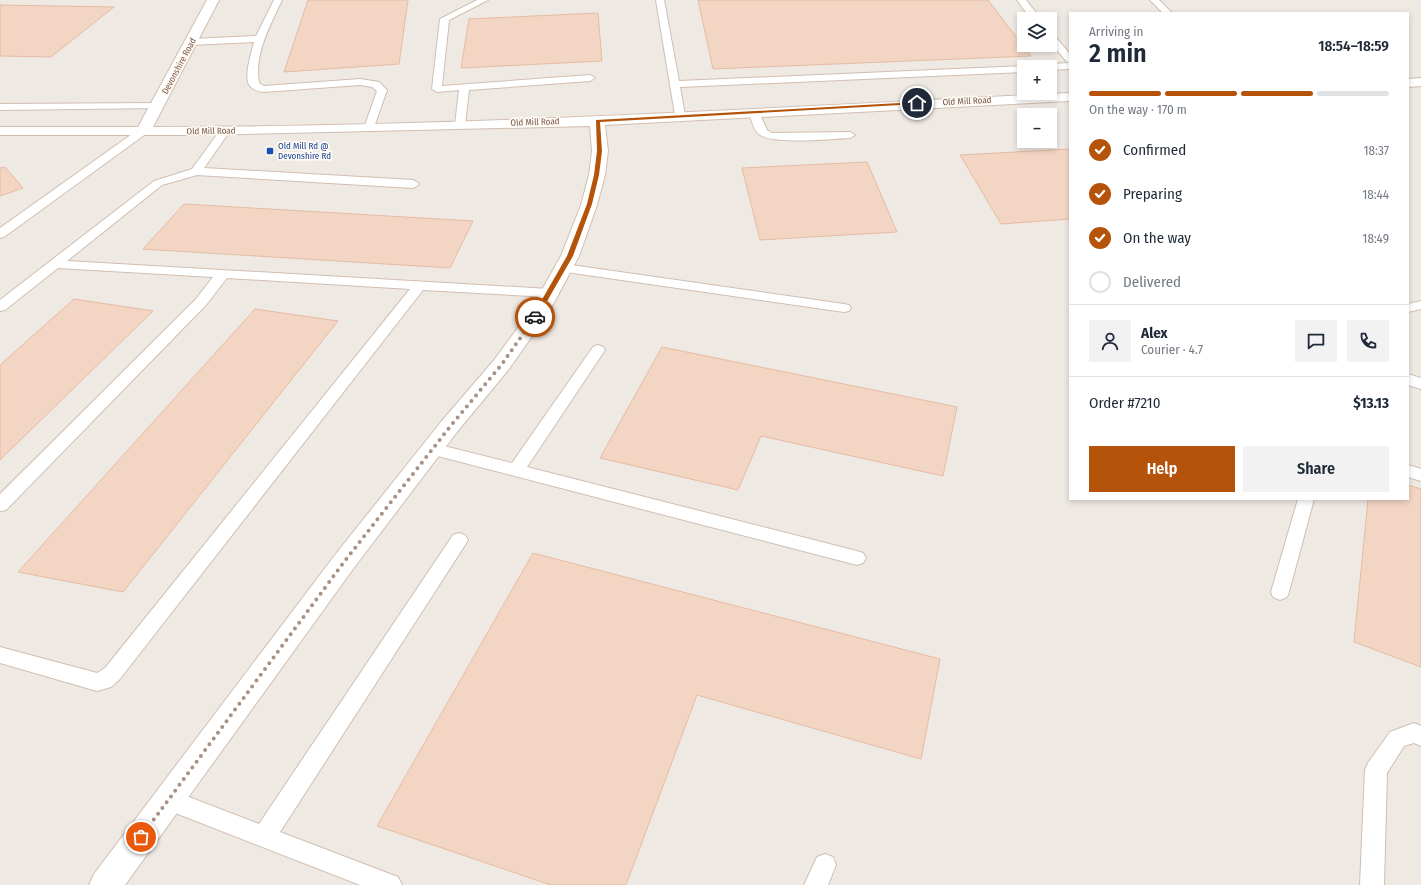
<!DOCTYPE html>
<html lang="en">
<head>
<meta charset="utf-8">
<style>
	body { margin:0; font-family:"Fira Sans Condensed",sans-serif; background:#f2f2f3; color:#1f2937; height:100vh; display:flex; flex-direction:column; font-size:15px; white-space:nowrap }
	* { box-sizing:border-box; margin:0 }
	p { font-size:13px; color:#747a83 }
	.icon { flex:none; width:22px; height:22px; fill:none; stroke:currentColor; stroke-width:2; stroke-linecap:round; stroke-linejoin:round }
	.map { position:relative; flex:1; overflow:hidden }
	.panel { position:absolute; left:1069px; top:12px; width:340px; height:488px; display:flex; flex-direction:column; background:#fff; border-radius:0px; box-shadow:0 2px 6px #0003 }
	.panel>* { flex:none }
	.fabs { position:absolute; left:1017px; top:12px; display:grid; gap:8px }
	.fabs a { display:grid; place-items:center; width:40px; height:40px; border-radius:0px; background:#fff; box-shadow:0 2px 6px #0003; font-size:20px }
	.pin { position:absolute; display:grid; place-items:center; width:34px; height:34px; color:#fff; margin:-17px; border:2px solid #fff; border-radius:50%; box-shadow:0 1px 4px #0007 }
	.courier { position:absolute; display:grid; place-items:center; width:40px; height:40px; margin:-20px; border:3px solid #b45309; border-radius:50%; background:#fff; color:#222; box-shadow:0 1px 5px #0007 }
	.headline em { font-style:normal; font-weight:600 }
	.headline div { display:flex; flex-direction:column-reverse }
	.headline { display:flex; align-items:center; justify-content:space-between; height:68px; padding:0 20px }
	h1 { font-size:26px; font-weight:600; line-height:30px }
	.bar { display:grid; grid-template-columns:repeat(4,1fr); gap:6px 4px; align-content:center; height:48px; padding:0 20px }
	.bar i { height:5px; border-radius:3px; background:#e0e1e3 }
	.bar .on { background:#b45309 }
	.bar p { grid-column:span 4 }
	.line { display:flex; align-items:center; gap:10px; padding:0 20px; border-top:1px solid #e0e1e3 }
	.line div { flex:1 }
	.round { display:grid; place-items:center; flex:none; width:42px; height:42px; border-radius:0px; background:#f2f2f3 }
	ol { padding:0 20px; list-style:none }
	li { display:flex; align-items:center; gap:12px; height:44px }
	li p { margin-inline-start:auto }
	li .icon { padding:4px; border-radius:50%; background:#b45309; color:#fff; stroke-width:4 }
	li:last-child { color:#747a83 }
	li i { width:22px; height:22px; border:2px solid #e0e1e3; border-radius:50% }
	.primary-button { display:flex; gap:8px; margin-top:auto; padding:8px 20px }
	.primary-button a { flex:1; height:46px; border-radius:0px; background:#b45309; color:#fff; font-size:16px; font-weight:600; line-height:46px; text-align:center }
	.primary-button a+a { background:#f2f2f3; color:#1f2937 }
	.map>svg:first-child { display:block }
	.industrial { fill:#efe9e4; fill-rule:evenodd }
	.building { fill:#f3d5c3; stroke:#e6bba3 }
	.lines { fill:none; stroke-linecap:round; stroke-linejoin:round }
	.lane-casing { stroke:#d1beb0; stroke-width:2 }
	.street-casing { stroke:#d1beb0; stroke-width:2 }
	.lane { fill:#fff; fill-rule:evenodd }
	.street { fill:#fff; fill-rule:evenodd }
	.route { fill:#b45309 }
	.done { stroke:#a89285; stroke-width:4; stroke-dasharray:0 7.2 }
	.transit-dot { fill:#1a4fb4; stroke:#fffaf3; stroke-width:1.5 }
	.labels { text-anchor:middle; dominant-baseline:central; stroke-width:3.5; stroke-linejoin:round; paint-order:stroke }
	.far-street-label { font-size:9px; fill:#7a5c4d; stroke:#fffaf3 }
	.far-transit-label { font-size:9px; fill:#164399; stroke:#fffaf3; text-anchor:start }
</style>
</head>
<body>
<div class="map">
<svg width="1421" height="885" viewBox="0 0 1421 885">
	<rect width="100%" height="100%" fill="#fdf6ec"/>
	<path class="industrial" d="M 0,0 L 1421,0 L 1421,885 L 0,885 ZM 1070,13 L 1408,13 L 1408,499 L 1070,499 ZM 1024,19 L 1050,19 L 1050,45 L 1024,45 ZM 1024,67 L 1050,67 L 1050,93 L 1024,93 ZM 1024,115 L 1050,115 L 1050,141 L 1024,141 Z"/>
	<g class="building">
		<path d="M 308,0 L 408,0 L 399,64 L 284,72 Z"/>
		<path d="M 698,0 L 988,0 L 1031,56 L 713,69 Z"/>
		<path d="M 0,5 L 114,7 L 51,57 L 0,56 Z"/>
		<path d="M 598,13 L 602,61 L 461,68 L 469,19 Z"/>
		<path d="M 1070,149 L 1070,219 L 1001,224 L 960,155 Z"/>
		<path d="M 867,162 L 897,232 L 760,240 L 742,168 Z"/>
		<path d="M 5,167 L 23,188 L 0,196 L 0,168 Z"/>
		<path d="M 184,204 L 473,221 L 450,268 L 143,249 Z"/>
		<path d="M 74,299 L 153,311 L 0,460 L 0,365 Z"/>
		<path d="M 255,309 L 338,321 L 123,592 L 18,572 Z"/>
		<path d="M 662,347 L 957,407 L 943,476 L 761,436 L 738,490 L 600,458 Z"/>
		<path d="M 1408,485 L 1421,489 L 1421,667 L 1354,642 L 1368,499 L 1408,499 Z"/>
		<path d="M 533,553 L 940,659 L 921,759 L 697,695 L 626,885 L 551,885 L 377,826 Z"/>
	</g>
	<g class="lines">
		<g class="lane-casing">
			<g id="lane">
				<path d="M 274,0 L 282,0 C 270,26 254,54 259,83 L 264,86 L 360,79 L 379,82 L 387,90 L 373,130 L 369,131 L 364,128 L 377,91 L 372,87 L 360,85 L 263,92 C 259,91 254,90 251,87 C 242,80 252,51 254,42 L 191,45 L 186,42 L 191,39 L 256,36 Z"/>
				<path d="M 477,0 L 488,0 L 449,20 L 442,86 L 590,75 L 595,78 L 590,81 L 469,90 L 465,125 L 464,127 L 456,127 L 455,125 L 459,90 L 437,92 L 432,89 L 440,19 Z"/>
				<path d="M 656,0 L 664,0 L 679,81 L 1024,66 L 1028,67 L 1024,67 L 1024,72 L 680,87 L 685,115 L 680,118 L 675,115 Z"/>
				<path d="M 1017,0 L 1026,0 L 1041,19 L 1031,19 Z"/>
				<path d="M 1150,0 L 1159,0 L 1172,13 L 1163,13 Z"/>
				<path d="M 1050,33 L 1053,34 L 1070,54 L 1070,63 L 1067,62 L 1050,42 Z"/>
				<path d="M 1070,63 L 1070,69 L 1050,70 L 1050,67 L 1045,67 L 1050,64 Z"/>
				<path d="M 158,103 L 163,106 L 162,108 L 0,110 L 0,104 Z"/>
				<path d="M 754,109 L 759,112 L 767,130 L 772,133 L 850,132 L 855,135 L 850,138 C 831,139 771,145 759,134 C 753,130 751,118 749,112 Z"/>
				<path d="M 143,128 L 147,129 L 148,131 L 147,133 L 4,237 L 0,238 L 0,228 L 139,129 Z"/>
				<path d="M 225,128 L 230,131 L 204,168 L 413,180 L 417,182 L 419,184 L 417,186 L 413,188 L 197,175 L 162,185 L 67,261 L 549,289 L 554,290 L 556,293 L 554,296 L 549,297 L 423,290 L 119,680 L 111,687 L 97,691 L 0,663 L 0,647 L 97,673 L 105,668 L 410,289 L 227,278 L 206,305 L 6,510 L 0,511 L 0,494 L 196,299 L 213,277 L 58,268 L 5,310 L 0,311 L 0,300 L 154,181 L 192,169 L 221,129 Z"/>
				<path d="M 564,264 L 844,304 L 849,305 L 851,308 L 849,311 L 844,312 L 559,271 L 557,268 L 559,265 Z"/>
				<path d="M 1421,301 L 1421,309 L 1408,312 L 1408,304 Z"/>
				<path d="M 598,345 L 603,347 L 605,350 L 527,467 L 857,551 L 863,553 L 866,558 L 863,563 L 857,565 L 426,453 L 424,449 L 426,445 L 432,443 L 512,463 L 593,347 Z"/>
				<path d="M 1408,374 L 1421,378 L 1421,389 L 1408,385 Z"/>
				<path d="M 1408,465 L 1421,469 L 1421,481 L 1408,477 Z"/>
				<path d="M 1298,499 L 1314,499 L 1289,592 L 1287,597 L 1280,600 L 1273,597 L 1271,592 Z"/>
				<path d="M 459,533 L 465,535 L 468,540 L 465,545 L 280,832 L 398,877 L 402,885 L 360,885 L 160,807 L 157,800 L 160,793 L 168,789 L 259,824 L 453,535 Z"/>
				<path d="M 1414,723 L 1421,726 L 1421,746 L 1414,743 L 1404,746 L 1387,773 L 1384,885 L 1360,885 L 1365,770 L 1368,763 L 1390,732 Z"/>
				<path d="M 825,854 L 833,857 L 836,865 L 828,885 L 804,885 L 817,857 Z"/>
			</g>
		</g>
		<g class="street-casing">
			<g id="street">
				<path d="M 207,0 L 219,0 L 153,127 C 459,127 765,108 1070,93 L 1070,101 L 605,125 L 608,151 L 605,175 L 597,205 L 579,256 L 549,312 L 509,369 L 457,432 L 353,569 L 125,885 L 89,885 L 94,874 L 335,555 L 441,422 L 495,359 L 530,311 L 561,256 L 581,205 L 589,175 L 592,151 L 590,126 L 199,135 L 0,135 L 0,127 L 138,127 Z"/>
				<path d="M 1421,78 L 1421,86 L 1408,87 L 1408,79 Z"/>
			</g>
		</g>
		<use href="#lane" class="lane"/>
		<use href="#street" class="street"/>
	</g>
	<path class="route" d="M 917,102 L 918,104 L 600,122 L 602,151 L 599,175 L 592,204 L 573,256 L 538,317 L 535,319 L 532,317 L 567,256 L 587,204 L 594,175 L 597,151 L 596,120 Z"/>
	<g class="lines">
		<path class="done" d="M 141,837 L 344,562 L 449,428 L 502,364 L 535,317"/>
	</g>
	<rect class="transit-dot" x="266" y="147" width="8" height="8" rx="2"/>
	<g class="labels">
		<g class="far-street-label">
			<text transform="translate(179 66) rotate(-62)">Devonshire Road</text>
			<text transform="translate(967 101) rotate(-3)">Old Mill Road</text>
			<text transform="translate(535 122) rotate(-2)">Old Mill Road</text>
			<text transform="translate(211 131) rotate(-1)">Old Mill Road</text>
		</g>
		<g class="far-transit-label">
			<text x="278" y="146">Old Mill Rd @<tspan x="278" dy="10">Devonshire Rd</tspan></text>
		</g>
	</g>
</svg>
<div class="fabs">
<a><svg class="icon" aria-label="layers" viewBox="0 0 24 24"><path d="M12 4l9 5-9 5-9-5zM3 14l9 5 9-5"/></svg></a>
<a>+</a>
<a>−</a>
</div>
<div class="pin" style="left:141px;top:837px;background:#ea580c"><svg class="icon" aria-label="bag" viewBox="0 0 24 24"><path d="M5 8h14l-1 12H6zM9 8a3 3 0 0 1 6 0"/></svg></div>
<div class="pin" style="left:917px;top:103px;background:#1f2937"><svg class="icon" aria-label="home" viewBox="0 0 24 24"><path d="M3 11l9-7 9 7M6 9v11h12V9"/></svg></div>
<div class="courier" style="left:535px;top:317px"><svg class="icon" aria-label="car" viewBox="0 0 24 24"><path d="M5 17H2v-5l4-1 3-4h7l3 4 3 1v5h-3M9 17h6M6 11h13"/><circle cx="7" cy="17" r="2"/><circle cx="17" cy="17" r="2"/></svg></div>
<section class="panel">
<div class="headline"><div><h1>2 min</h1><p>Arriving in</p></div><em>18:54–18:59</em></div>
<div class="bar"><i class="on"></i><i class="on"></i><i class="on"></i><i></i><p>On the way · 170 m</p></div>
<ol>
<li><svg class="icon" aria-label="check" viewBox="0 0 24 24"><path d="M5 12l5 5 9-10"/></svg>Confirmed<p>18:37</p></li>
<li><svg class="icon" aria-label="check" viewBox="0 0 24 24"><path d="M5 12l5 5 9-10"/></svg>Preparing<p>18:44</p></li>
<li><svg class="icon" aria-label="check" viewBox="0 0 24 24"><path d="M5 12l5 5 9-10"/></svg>On the way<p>18:49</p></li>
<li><i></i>Delivered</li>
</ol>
<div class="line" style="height:72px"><a class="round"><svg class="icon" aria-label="person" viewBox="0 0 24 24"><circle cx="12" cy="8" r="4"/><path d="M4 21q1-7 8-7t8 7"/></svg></a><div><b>Alex</b><p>Courier · 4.7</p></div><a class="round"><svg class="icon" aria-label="chat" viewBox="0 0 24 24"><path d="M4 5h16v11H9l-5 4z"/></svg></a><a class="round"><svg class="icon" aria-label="phone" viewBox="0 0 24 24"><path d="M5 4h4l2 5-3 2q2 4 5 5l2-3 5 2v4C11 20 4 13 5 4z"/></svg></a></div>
<div class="line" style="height:52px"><div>Order #7210</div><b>$13.13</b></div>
<div class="primary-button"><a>Help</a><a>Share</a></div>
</section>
</div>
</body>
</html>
